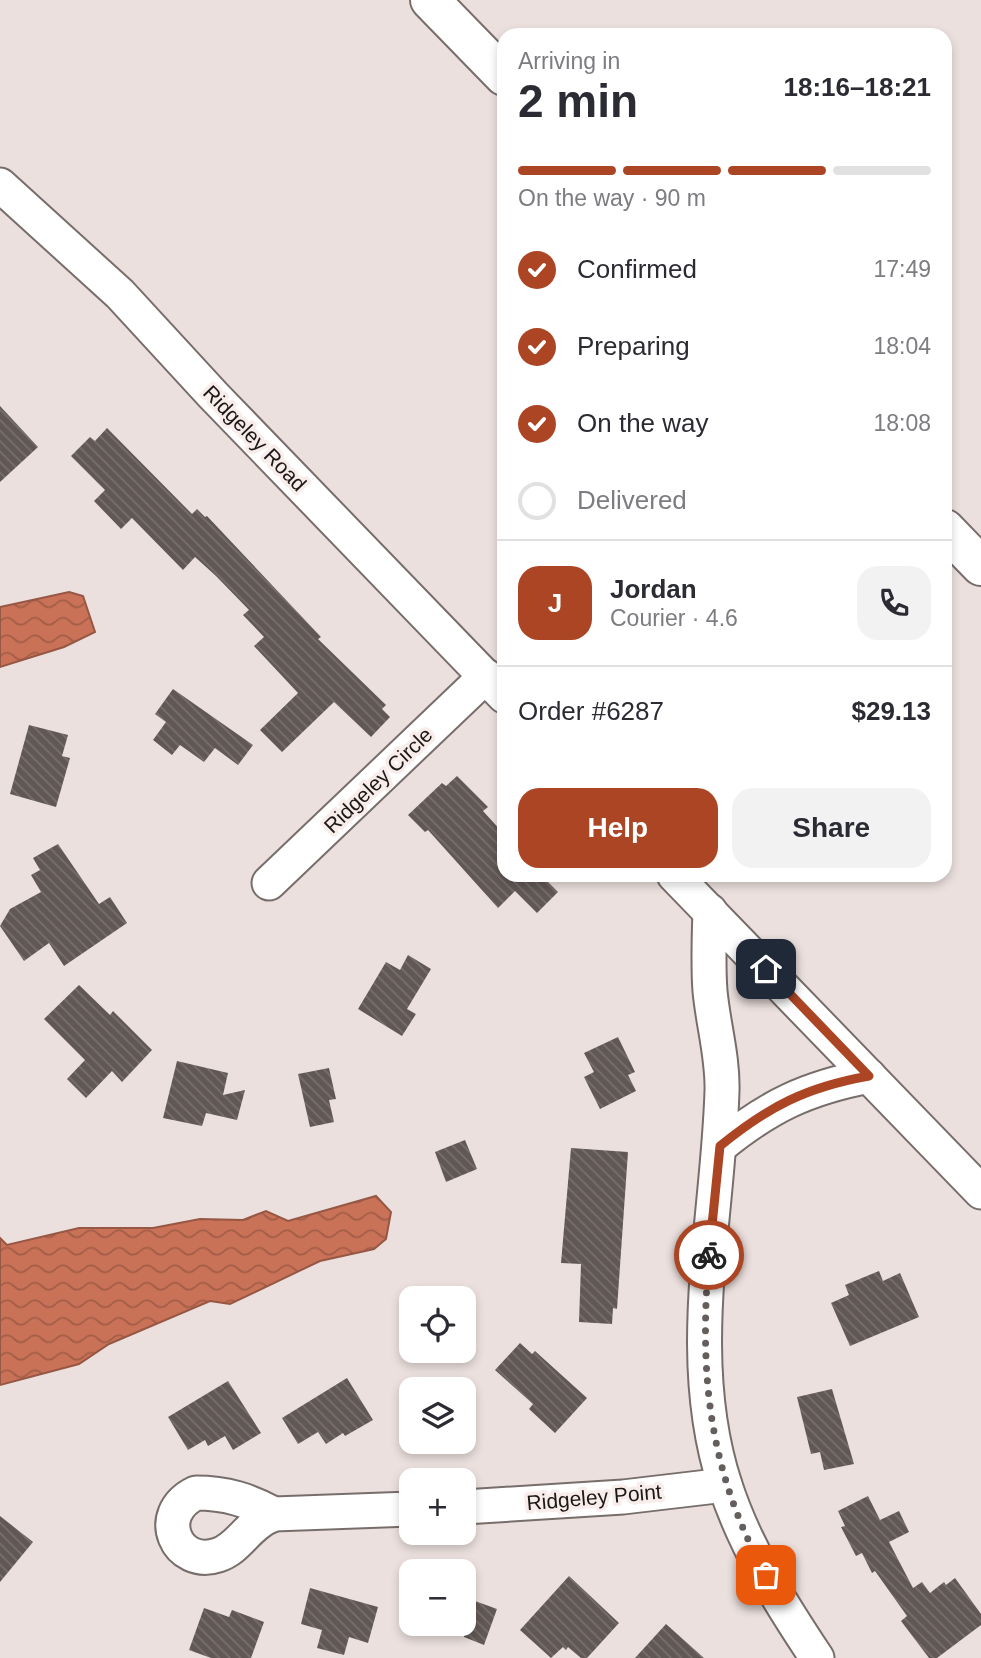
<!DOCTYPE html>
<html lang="en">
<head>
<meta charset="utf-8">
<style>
	body { margin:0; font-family:Arial,sans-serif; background:#f2f2f3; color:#2b2b33; height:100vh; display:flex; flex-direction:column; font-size:26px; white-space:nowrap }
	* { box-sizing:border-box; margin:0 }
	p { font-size:23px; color:#7c7c81 }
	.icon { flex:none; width:38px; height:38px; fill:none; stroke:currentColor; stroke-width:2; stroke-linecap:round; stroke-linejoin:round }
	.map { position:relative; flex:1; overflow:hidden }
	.details { position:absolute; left:497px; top:28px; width:455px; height:854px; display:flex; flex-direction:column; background:#fff; border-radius:21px; box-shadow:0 4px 10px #0003 }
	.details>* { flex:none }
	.fabs { position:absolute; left:399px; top:1286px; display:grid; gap:14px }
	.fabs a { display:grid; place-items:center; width:77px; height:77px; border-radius:14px; background:#fff; box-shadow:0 4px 10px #0003; font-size:35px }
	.pin { position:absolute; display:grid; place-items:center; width:60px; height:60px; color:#fff; margin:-30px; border-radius:14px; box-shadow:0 4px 10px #0006 }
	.courier { position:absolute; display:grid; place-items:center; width:70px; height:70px; margin:-35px; border:5px solid #ac4523; border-radius:50%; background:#fff; color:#222; box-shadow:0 2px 9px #0007 }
	.summary em { font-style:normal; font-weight:700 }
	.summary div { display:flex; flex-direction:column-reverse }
	.summary { display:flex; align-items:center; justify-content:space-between; height:119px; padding:0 21px }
	h1 { font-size:46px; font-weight:700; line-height:52px }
	.bar { display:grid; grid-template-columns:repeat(4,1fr); gap:10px 7px; align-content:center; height:84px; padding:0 21px }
	.bar i { height:9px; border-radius:5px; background:#e1e1e2 }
	.bar .active { background:#ac4523 }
	.bar p { grid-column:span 4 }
	.line { display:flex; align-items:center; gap:18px; padding:0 21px; border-top:2px solid #e1e1e2 }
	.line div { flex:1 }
	.round { display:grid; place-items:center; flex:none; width:74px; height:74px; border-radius:21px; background:#f2f2f3 }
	ol { padding:0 21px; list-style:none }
	li { display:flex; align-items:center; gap:21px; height:77px }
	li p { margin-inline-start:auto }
	li .icon { padding:7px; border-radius:50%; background:#ac4523; color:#fff; stroke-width:4 }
	li:last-child { color:#7c7c81 }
	li i { width:38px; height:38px; border:4px solid #e1e1e2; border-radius:50% }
	.button { display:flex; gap:14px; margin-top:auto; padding:14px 21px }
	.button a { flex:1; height:80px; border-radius:21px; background:#ac4523; color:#fff; font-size:28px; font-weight:700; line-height:80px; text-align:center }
	.button a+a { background:#f2f2f3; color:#2b2b33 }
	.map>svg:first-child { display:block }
	.water { fill:url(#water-waves); stroke:#965744; stroke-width:2 }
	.building { fill:url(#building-back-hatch) }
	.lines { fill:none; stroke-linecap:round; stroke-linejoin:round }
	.street-casing { stroke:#776e6b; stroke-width:37 }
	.secondary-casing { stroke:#776e6b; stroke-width:42 }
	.street { stroke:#fff; stroke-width:33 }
	.secondary { stroke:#fff; stroke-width:38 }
	.done { stroke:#645e5c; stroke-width:7; stroke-dasharray:0 12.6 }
	.route { stroke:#ac4523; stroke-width:9 }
	.labels { text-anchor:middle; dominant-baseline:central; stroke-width:7; stroke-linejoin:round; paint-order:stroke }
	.street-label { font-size:21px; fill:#1c1817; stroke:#f8edea }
</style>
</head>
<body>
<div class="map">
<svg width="981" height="1658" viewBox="0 0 981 1658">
	<defs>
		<pattern id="water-waves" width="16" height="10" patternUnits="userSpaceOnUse" patternTransform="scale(1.75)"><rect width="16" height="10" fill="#ca7257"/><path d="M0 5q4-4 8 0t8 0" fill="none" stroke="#a35d47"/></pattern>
		<pattern id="building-back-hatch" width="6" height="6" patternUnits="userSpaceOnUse" patternTransform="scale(1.75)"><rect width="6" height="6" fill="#615855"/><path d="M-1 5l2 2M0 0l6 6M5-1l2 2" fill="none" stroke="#78706e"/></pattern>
	</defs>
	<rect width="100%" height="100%" fill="#ebe0dd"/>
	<g class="water">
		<path d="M 69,592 L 83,596 L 95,632 L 64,647 L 0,667 L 0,607 Z"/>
		<path d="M 376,1196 L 391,1212 L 386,1239 L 374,1249 L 320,1261 L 230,1304 L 210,1301 L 109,1344 L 79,1364 L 0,1385 L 0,1238 L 7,1245 L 79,1228 L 153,1228 L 200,1219 L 243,1220 L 266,1211 L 288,1221 Z"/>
	</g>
	<g class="building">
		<path d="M 0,406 L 38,447 L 0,482 Z"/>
		<path d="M 107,428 L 192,514 L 197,509 L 205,517 L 207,516 L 321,637 L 318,639 L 386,705 L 382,709 L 390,717 L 371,737 L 334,702 L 282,752 L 260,730 L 298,693 L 254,646 L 264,637 L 243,615 L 249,610 L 216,576 L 195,557 L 183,570 L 132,518 L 121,529 L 94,501 L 105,490 L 71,456 L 90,437 L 95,441 Z"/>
		<path d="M 173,689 L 253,745 L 238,765 L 215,748 L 204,762 L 180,745 L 172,755 L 153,740 L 166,722 L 155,714 Z"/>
		<path d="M 29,725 L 68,735 L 62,756 L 70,758 L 56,807 L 10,794 Z"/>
		<path d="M 457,776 L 488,807 L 483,811 L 504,834 L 504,875 L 541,875 L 558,892 L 537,913 L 515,891 L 498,908 L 428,830 L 425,832 L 408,815 L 442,783 L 446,786 Z"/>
		<path d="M 58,844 L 99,904 L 110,897 L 127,923 L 64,966 L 49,943 L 24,961 L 0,926 L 10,909 L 41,892 L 31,875 L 40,870 L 33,858 Z"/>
		<path d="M 408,955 L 431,969 L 407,1009 L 416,1014 L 402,1036 L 358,1009 L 386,962 L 400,970 Z"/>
		<path d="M 79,985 L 110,1015 L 113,1011 L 152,1050 L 122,1082 L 112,1071 L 86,1098 L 67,1079 L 85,1060 L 44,1019 Z"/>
		<path d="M 618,1037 L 635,1072 L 628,1075 L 636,1091 L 600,1109 L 584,1077 L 594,1072 L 584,1053 Z"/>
		<path d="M 177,1061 L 228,1073 L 223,1095 L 245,1090 L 237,1120 L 206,1113 L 202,1126 L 163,1118 Z"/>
		<path d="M 329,1068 L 336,1099 L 329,1100 L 334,1122 L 310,1127 L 298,1074 Z"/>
		<path d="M 465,1140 L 477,1169 L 446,1182 L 435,1152 Z"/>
		<path d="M 571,1148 L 628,1152 L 617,1309 L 613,1308 L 612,1324 L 579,1322 L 581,1264 L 561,1263 Z"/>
		<path d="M 879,1271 L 883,1281 L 900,1273 L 919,1317 L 850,1346 L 831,1303 L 849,1295 L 845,1285 Z"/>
		<path d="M 520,1343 L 532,1354 L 535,1351 L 587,1398 L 555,1433 L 529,1409 L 533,1404 L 495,1370 Z"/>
		<path d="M 347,1378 L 373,1420 L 345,1436 L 343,1433 L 326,1444 L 318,1432 L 298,1444 L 282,1418 Z"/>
		<path d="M 228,1381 L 261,1433 L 233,1450 L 225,1436 L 208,1446 L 205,1440 L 188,1450 L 168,1417 Z"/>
		<path d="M 832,1389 L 854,1464 L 824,1470 L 820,1452 L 811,1454 L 797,1397 Z"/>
		<path d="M 868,1496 L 880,1520 L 899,1511 L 909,1532 L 889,1542 L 913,1588 L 922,1582 L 930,1593 L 944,1582 L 946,1585 L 955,1578 L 981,1614 L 981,1625 L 937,1658 L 929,1658 L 901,1621 L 907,1616 L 875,1571 L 872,1573 L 862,1553 L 856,1556 L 841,1527 L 845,1526 L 838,1511 Z"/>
		<path d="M 0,1516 L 33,1542 L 0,1582 Z"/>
		<path d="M 569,1576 L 619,1623 L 587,1658 L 581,1658 L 568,1647 L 566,1650 L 563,1647 L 551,1658 L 520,1630 Z"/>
		<path d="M 310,1588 L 378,1607 L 368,1643 L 349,1637 L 344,1655 L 317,1648 L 322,1630 L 301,1624 Z"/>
		<path d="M 464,1597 L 497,1609 L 484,1645 L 464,1637 Z"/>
		<path d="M 204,1608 L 229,1617 L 232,1610 L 264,1622 L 251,1658 L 211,1658 L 189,1650 Z"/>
		<path d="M 666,1624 L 704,1658 L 635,1658 Z"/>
	</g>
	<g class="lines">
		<g class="street-casing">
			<g id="street">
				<path d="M 0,185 L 120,294 L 213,395 L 504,696"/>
				<path d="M 674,875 L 981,1192"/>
				<path d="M 269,883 L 486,676"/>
				<path d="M 710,911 C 709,938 708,965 710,991 C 713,1024 723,1057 722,1091 C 718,1221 683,1357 725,1485 C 745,1547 781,1604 817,1658"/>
				<path d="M 720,1146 C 769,1106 807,1088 869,1076"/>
				<path d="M 196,1493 C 226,1493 248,1500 274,1514 C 246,1525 240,1548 218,1555 C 177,1569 152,1514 196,1493 Z"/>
				<path d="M 464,1507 L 623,1497 L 725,1485"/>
				<path d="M 274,1514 L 411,1509"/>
			</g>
		</g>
		<g class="secondary-casing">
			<g id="secondary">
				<path d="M 430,0 L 504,76"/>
				<path d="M 945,529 L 981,566"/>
			</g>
		</g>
		<use href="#street" class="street"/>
		<use href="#secondary" class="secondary"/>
	</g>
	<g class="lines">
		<path class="done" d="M 709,1255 C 699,1373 708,1470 766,1575"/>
		<path class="route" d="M 709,1255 L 720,1146 C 769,1106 807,1087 869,1076 L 766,969"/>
	</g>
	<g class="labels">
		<g class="street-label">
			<text transform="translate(255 438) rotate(46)">Ridgeley Road</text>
			<text transform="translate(378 780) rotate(-44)">Ridgeley Circle</text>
			<text transform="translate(594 1497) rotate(-5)">Ridgeley Point</text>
		</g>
	</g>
</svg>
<div class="fabs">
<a><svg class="icon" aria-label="locate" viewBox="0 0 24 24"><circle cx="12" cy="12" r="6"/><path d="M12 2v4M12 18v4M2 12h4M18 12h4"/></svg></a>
<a><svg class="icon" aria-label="layers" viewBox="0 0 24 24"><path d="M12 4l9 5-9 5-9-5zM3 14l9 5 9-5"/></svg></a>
<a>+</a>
<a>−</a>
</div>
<div class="pin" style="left:766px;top:1575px;background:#ea580c"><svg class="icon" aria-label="bag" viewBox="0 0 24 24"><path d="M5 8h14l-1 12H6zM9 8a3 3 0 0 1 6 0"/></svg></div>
<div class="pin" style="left:766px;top:969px;background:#1f2937"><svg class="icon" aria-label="home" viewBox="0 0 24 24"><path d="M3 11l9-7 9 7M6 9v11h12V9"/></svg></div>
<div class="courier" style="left:709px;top:1255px"><svg class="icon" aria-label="bike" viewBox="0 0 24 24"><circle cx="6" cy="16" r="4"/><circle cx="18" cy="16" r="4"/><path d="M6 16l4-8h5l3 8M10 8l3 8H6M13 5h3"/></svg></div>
<section class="details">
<div class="summary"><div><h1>2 min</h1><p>Arriving in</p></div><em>18:16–18:21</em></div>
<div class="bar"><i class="active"></i><i class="active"></i><i class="active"></i><i></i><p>On the way · 90 m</p></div>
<ol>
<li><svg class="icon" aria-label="check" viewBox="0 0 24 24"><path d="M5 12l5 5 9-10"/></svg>Confirmed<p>17:49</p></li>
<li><svg class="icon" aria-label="check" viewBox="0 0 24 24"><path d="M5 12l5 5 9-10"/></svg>Preparing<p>18:04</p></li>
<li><svg class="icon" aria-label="check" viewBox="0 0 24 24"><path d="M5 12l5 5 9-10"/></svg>On the way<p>18:08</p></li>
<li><i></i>Delivered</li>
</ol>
<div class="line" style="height:126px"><b class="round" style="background:#ac4523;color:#fff">J</b><div><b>Jordan</b><p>Courier · 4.6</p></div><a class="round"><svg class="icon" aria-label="phone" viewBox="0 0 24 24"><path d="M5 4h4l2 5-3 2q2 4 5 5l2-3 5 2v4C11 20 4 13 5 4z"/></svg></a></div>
<div class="line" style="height:91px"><div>Order #6287</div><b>$29.13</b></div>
<div class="button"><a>Help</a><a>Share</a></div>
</section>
</div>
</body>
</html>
